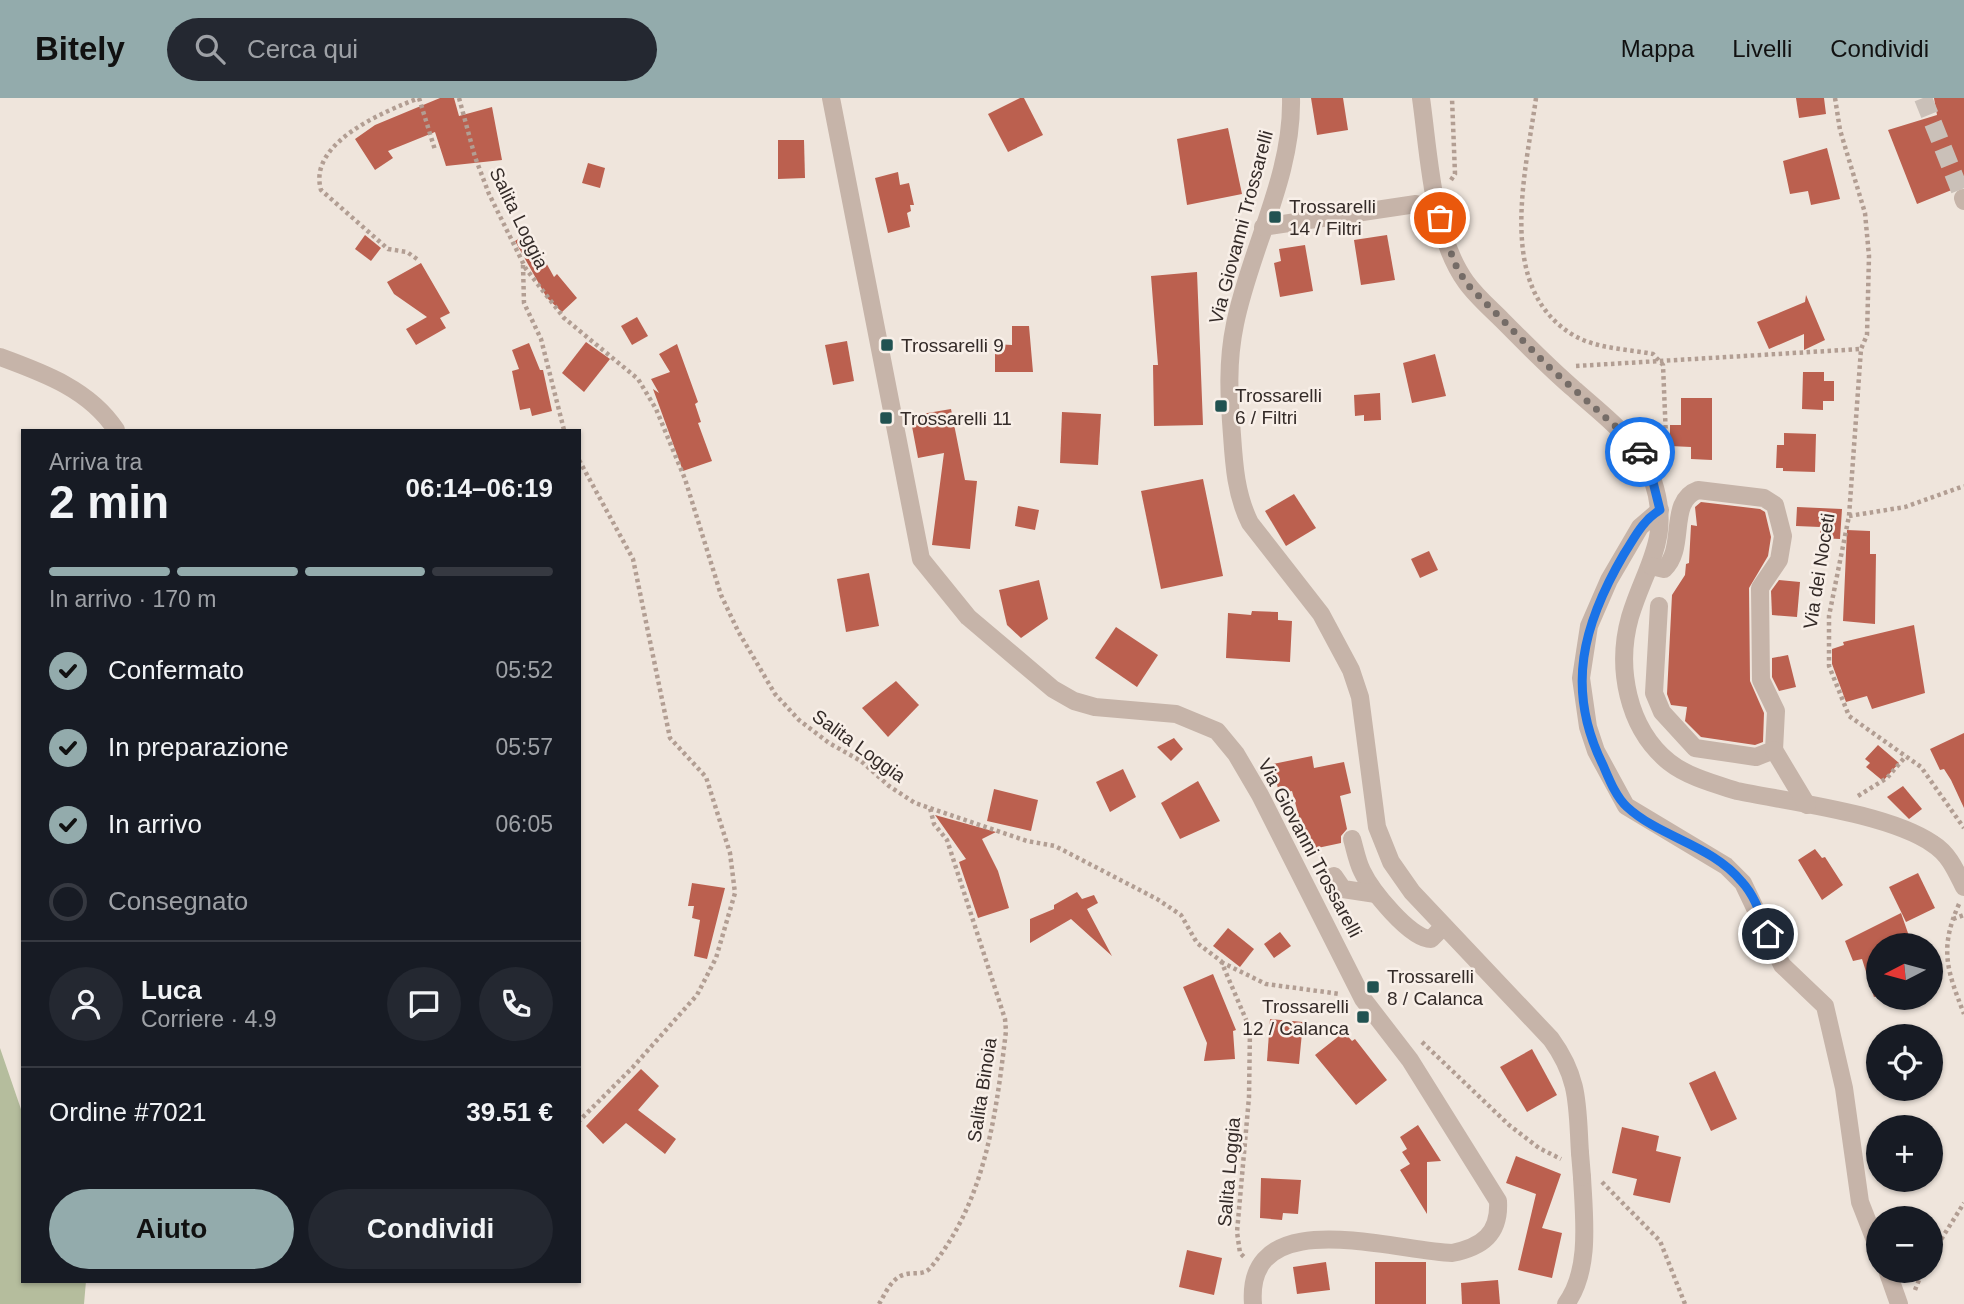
<!DOCTYPE html>
<html lang="it">
<head>
<meta charset="utf-8">
<style>
	body { margin:0; font-family:Helvetica,sans-serif; background:#242831; color:#f1f3f6; height:100vh; display:flex; flex-direction:column; font-size:26px; white-space:nowrap }
	* { box-sizing:border-box; margin:0 }
	p { font-size:23px; color:#9ea1a6 }
	.icon { flex:none; width:38px; height:38px; fill:none; stroke:currentColor; stroke-width:2; stroke-linecap:round; stroke-linejoin:round }
	.map { position:relative; flex:1; overflow:hidden }
	.sheet { position:absolute; left:21px; top:331px; width:560px; height:854px; display:flex; flex-direction:column; background:#171b24; border-radius:0px; box-shadow:0 2px 5px #0004 }
	.sheet>* { flex:none }
	.needle { width:46px; rotate:264deg }
	.controls { position:absolute; left:1866px; top:835px; display:grid; gap:14px }
	.controls a { display:grid; place-items:center; width:77px; height:77px; border-radius:50%; background:#171b24; box-shadow:0 2px 5px #0004; font-size:35px }
	.pin { position:absolute; display:grid; place-items:center; width:60px; height:60px; color:#fff; margin:-30px; border:4px solid #fff; border-radius:50%; box-shadow:0 2px 7px #0007 }
	.courier { position:absolute; display:grid; place-items:center; width:70px; height:70px; margin:-35px; border:5px solid #1a73e8; border-radius:50%; background:#fff; color:#222; box-shadow:0 2px 9px #0007 }
	.overview em { font-style:normal; font-weight:800 }
	.overview div { display:flex; flex-direction:column-reverse }
	.overview { display:flex; align-items:center; justify-content:space-between; height:119px; padding:0 28px }
	h1 { font-size:46px; font-weight:800; line-height:52px }
	.bar { display:grid; grid-template-columns:repeat(4,1fr); gap:10px 7px; align-content:center; height:84px; padding:0 28px }
	.bar i { height:9px; border-radius:5px; background:#363941 }
	.bar .selected { background:#93abac }
	.bar p { grid-column:span 4 }
	.line { display:flex; align-items:center; gap:18px; padding:0 28px; border-top:2px solid #363941 }
	.line div { flex:1 }
	.round { display:grid; place-items:center; flex:none; width:74px; height:74px; border-radius:37px; background:#242831 }
	ol { padding:0 28px; list-style:none }
	li { display:flex; align-items:center; gap:21px; height:77px }
	li p { margin-inline-start:auto }
	li .icon { padding:7px; border-radius:50%; background:#93abac; color:#111; stroke-width:4 }
	li:last-child { color:#9ea1a6 }
	li i { width:38px; height:38px; border:4px solid #363941; border-radius:50% }
	.button { display:flex; gap:14px; margin-top:auto; padding:14px 28px }
	.button a { flex:1; height:80px; border-radius:42px; background:#93abac; color:#111; font-size:28px; font-weight:800; line-height:80px; text-align:center }
	.button a+a { background:#242831; color:#f1f3f6 }
	header { display:flex; align-items:center; gap:42px; box-sizing:border-box; height:98px; padding:0 35px; background:#93abac; color:#111 }
	header strong { font-size:33px }
	nav { display:flex; gap:38px; margin-inline-start:auto; font-size:24px }
	.search { width:490px; height:63px; background:#242831; display:flex; align-items:center; gap:18px; box-sizing:border-box; padding:0 24px; border-radius:38px; color:#9ea1a6; font-size:26px }
	.map>svg:first-child { display:block }
	.green { fill:#b5bd9d }
	.building { fill:#bb604f }
	.lines { fill:none; stroke-linecap:round; stroke-linejoin:round }
	.minor-tunnel { stroke:#cac0b8; stroke-width:18; stroke-dasharray:18 9; stroke-linecap:butt }
	.path { stroke:#b29e93; stroke-width:4.5; stroke-dasharray:3.5 3.5; stroke-linecap:butt }
	.minor { stroke:#c6b4a9; stroke-width:18 }
	.minor-bridge { stroke:#c6b4a9; stroke-width:18 }
	.done { stroke:#756c67; stroke-width:7; stroke-dasharray:0 12.6 }
	.route { stroke:#1a73e8; stroke-width:9 }
	.poi-dot { fill:#215251; stroke:#f8efe8; stroke-width:2.5 }
	.labels { text-anchor:middle; dominant-baseline:central; stroke-width:5; stroke-linejoin:round; paint-order:stroke }
	.poi-label { font-size:19px; fill:#342b28; stroke:#f8efe8; text-anchor:start }
	.street-label { font-size:19px; fill:#342b28; stroke:#f8efe8 }
</style>
</head>
<body>
<header>
<strong>Bitely</strong>
<div class="search"><svg class="icon" aria-label="search" viewBox="0 0 24 24"><circle cx="10" cy="10" r="6"/><path d="M15 15l6 6"/></svg>Cerca qui</div>
<nav><a>Mappa</a><a>Livelli</a><a>Condividi</a></nav>
</header>
<div class="map">
<svg width="1964" height="1206" viewBox="0 0 1964 1206">
	<rect width="100%" height="100%" fill="#efe5dc"/>
	<path class="green" d="M 0,950 L 23,1017 L 23,1183 L 86,1183 L 84,1206 L 0,1206 Z"/>
	<g class="building">
		<path d="M 440,0 L 454,0 L 459,18 L 492,9 L 502,62 L 446,68 L 435,34 L 388,53 L 393,60 L 375,72 L 355,41 L 375,27 Z"/>
		<path d="M 1020,0 L 1024,0 L 1043,37 L 1008,54 L 988,16 Z"/>
		<path d="M 1311,0 L 1343,0 L 1348,32 L 1317,37 Z"/>
		<path d="M 1796,0 L 1824,0 L 1826,16 L 1799,20 Z"/>
		<path d="M 1934,0 L 1964,0 L 1964,87 L 1917,106 L 1888,32 L 1937,17 Z"/>
		<path d="M 1228,30 L 1242,96 L 1187,107 L 1177,41 Z"/>
		<path d="M 778,42 L 804,42 L 805,80 L 778,81 Z"/>
		<path d="M 1827,50 L 1840,101 L 1811,107 L 1808,93 L 1790,96 L 1783,63 Z"/>
		<path d="M 588,65 L 605,70 L 600,90 L 582,85 Z"/>
		<path d="M 898,74 L 900,87 L 909,85 L 914,107 L 910,107 L 911,113 L 907,115 L 910,129 L 888,135 L 875,80 Z"/>
		<path d="M 529,134 L 554,179 L 557,176 L 577,200 L 562,214 L 547,200 L 515,143 Z"/>
		<path d="M 365,137 L 381,150 L 371,163 L 355,151 Z"/>
		<path d="M 1387,137 L 1395,182 L 1361,187 L 1354,142 Z"/>
		<path d="M 1305,147 L 1313,193 L 1280,199 L 1274,165 L 1281,163 L 1279,151 Z"/>
		<path d="M 421,165 L 450,215 L 440,220 L 446,230 L 416,247 L 406,231 L 427,219 L 394,196 L 387,184 Z"/>
		<path d="M 1197,174 L 1203,327 L 1154,328 L 1153,267 L 1158,267 L 1151,178 Z"/>
		<path d="M 1806,197 L 1825,242 L 1804,252 L 1804,236 L 1769,251 L 1757,224 L 1805,204 Z"/>
		<path d="M 637,219 L 648,238 L 632,247 L 621,228 Z"/>
		<path d="M 1012,228 L 1029,228 L 1033,274 L 995,274 L 995,246 L 1012,247 Z"/>
		<path d="M 847,243 L 854,283 L 833,287 L 825,247 Z"/>
		<path d="M 586,244 L 610,261 L 584,294 L 562,275 Z"/>
		<path d="M 529,245 L 540,272 L 543,272 L 552,313 L 532,318 L 530,310 L 520,312 L 512,273 L 519,271 L 512,252 Z"/>
		<path d="M 677,246 L 698,304 L 695,306 L 701,324 L 698,325 L 712,363 L 683,373 L 653,291 L 659,295 L 651,281 L 670,274 L 659,256 Z"/>
		<path d="M 1435,256 L 1446,298 L 1412,305 L 1403,265 Z"/>
		<path d="M 1803,274 L 1824,274 L 1824,283 L 1834,283 L 1834,303 L 1823,303 L 1823,312 L 1802,311 Z"/>
		<path d="M 1380,295 L 1381,322 L 1364,323 L 1364,317 L 1355,318 L 1354,297 Z"/>
		<path d="M 1681,300 L 1712,300 L 1712,362 L 1691,361 L 1691,349 L 1670,348 L 1670,327 L 1681,327 Z"/>
		<path d="M 951,311 L 965,382 L 977,383 L 970,451 L 932,447 L 944,355 L 918,360 L 910,318 Z"/>
		<path d="M 1062,314 L 1101,316 L 1098,367 L 1060,365 Z"/>
		<path d="M 1784,335 L 1816,336 L 1815,374 L 1783,373 L 1783,370 L 1776,370 L 1777,347 L 1784,347 Z"/>
		<path d="M 1203,381 L 1223,478 L 1161,491 L 1141,393 Z"/>
		<path d="M 1294,396 L 1316,430 L 1286,448 L 1265,413 Z"/>
		<path d="M 1701,404 L 1760,411 L 1765,414 L 1771,439 L 1768,458 L 1749,490 L 1750,583 L 1764,615 L 1763,644 L 1755,647 L 1701,639 L 1685,623 L 1687,609 L 1671,607 L 1667,596 L 1672,497 L 1685,477 L 1686,466 L 1689,465 L 1691,427 L 1697,428 L 1695,409 Z"/>
		<path d="M 1018,408 L 1039,412 L 1035,432 L 1015,428 Z"/>
		<path d="M 1797,409 L 1842,411 L 1840,441 L 1820,440 L 1820,429 L 1796,428 Z"/>
		<path d="M 1847,432 L 1870,433 L 1870,456 L 1876,456 L 1875,526 L 1843,523 Z"/>
		<path d="M 1429,453 L 1438,472 L 1420,480 L 1411,461 Z"/>
		<path d="M 869,475 L 879,528 L 846,534 L 837,481 Z"/>
		<path d="M 1039,482 L 1048,521 L 1021,540 L 1007,527 L 999,492 Z"/>
		<path d="M 1779,482 L 1800,484 L 1797,519 L 1772,517 L 1771,493 Z"/>
		<path d="M 1252,513 L 1278,514 L 1278,522 L 1292,523 L 1290,564 L 1226,560 L 1228,515 L 1251,517 Z"/>
		<path d="M 1914,527 L 1925,595 L 1872,611 L 1867,598 L 1846,604 L 1832,566 L 1832,551 L 1844,547 L 1843,544 Z"/>
		<path d="M 1116,529 L 1158,557 L 1137,589 L 1095,560 Z"/>
		<path d="M 1788,557 L 1796,589 L 1779,593 L 1772,579 L 1772,560 Z"/>
		<path d="M 896,583 L 919,607 L 888,639 L 862,610 Z"/>
		<path d="M 1964,635 L 1964,710 L 1951,682 L 1944,671 L 1940,672 L 1930,651 Z"/>
		<path d="M 1174,640 L 1183,651 L 1171,663 L 1157,649 Z"/>
		<path d="M 1878,647 L 1899,665 L 1883,683 L 1866,669 L 1870,665 L 1865,661 Z"/>
		<path d="M 1312,658 L 1314,670 L 1344,664 L 1351,695 L 1340,698 L 1347,731 L 1341,738 L 1341,745 L 1308,752 L 1292,693 L 1279,696 L 1273,666 Z"/>
		<path d="M 1123,671 L 1136,699 L 1110,714 L 1096,684 Z"/>
		<path d="M 1198,683 L 1220,723 L 1180,741 L 1161,705 Z"/>
		<path d="M 1903,688 L 1922,711 L 1909,721 L 1887,699 Z"/>
		<path d="M 994,691 L 1038,702 L 1031,733 L 987,723 Z"/>
		<path d="M 935,717 L 996,734 L 982,741 L 998,773 L 1009,810 L 978,820 L 959,764 L 966,761 Z"/>
		<path d="M 1815,751 L 1822,760 L 1825,759 L 1843,787 L 1822,802 L 1798,762 Z"/>
		<path d="M 1918,775 L 1935,810 L 1906,824 L 1889,789 Z"/>
		<path d="M 692,785 L 725,790 L 707,861 L 694,858 L 700,822 L 692,820 L 694,808 L 688,808 Z"/>
		<path d="M 1077,794 L 1082,801 L 1094,797 L 1098,805 L 1087,811 L 1112,858 L 1071,821 L 1030,845 L 1030,821 L 1054,811 L 1054,807 Z"/>
		<path d="M 1901,815 L 1909,838 L 1887,847 L 1878,847 L 1878,898 L 1874,899 L 1862,861 L 1853,863 L 1845,843 Z"/>
		<path d="M 1228,830 L 1254,851 L 1240,869 L 1213,848 Z"/>
		<path d="M 1280,834 L 1291,848 L 1274,860 L 1264,846 Z"/>
		<path d="M 1213,876 L 1236,932 L 1233,933 L 1235,961 L 1204,963 L 1207,945 L 1183,889 Z"/>
		<path d="M 1270,921 L 1303,924 L 1299,966 L 1267,963 Z"/>
		<path d="M 1344,934 L 1352,943 L 1355,941 L 1387,982 L 1356,1007 L 1315,957 Z"/>
		<path d="M 1532,951 L 1557,997 L 1527,1014 L 1500,969 Z"/>
		<path d="M 641,971 L 659,988 L 638,1012 L 676,1041 L 665,1056 L 626,1025 L 603,1046 L 586,1028 Z"/>
		<path d="M 1715,973 L 1737,1021 L 1711,1033 L 1689,985 Z"/>
		<path d="M 1418,1027 L 1441,1063 L 1427,1064 L 1427,1116 L 1400,1072 L 1410,1066 L 1402,1054 L 1407,1051 L 1400,1039 Z"/>
		<path d="M 1622,1029 L 1659,1038 L 1656,1053 L 1681,1059 L 1670,1105 L 1633,1097 L 1637,1081 L 1612,1075 Z"/>
		<path d="M 1516,1058 L 1561,1076 L 1542,1130 L 1562,1135 L 1552,1180 L 1518,1172 L 1536,1096 L 1506,1085 Z"/>
		<path d="M 1261,1080 L 1301,1082 L 1298,1116 L 1283,1115 L 1282,1122 L 1260,1120 Z"/>
		<path d="M 1187,1152 L 1222,1160 L 1214,1197 L 1179,1189 Z"/>
		<path d="M 1326,1164 L 1330,1192 L 1297,1196 L 1293,1169 Z"/>
		<rect x="1375" y="1164" width="51" height="42"/>
		<path d="M 1498,1182 L 1500,1206 L 1462,1206 L 1461,1185 Z"/>
	</g>
	<g class="lines">
		<path class="minor-tunnel" d="M 1923,0 L 1963,100"/>
		<g class="path">
			<path d="M 419,0 L 435,52"/>
			<path d="M 459,0 L 475,59 L 489,96 L 526,171 L 564,220 L 638,281 L 656,311 L 685,381 L 721,497 L 738,533 L 775,596 L 799,622 L 829,645 L 861,663 L 889,688 L 915,705 L 1027,743 L 1055,748 L 1157,801 L 1181,817 L 1197,845 L 1221,863 L 1250,931 L 1249,999 L 1237,1134 L 1240,1155 L 1245,1160"/>
			<path d="M 1536,0 C 1526,74 1494,192 1575,238 C 1598,251 1628,251 1653,256 L 1663,267 L 1667,364"/>
			<path d="M 1835,0 L 1840,32 L 1865,115 L 1869,158 L 1867,237 L 1861,251 L 1849,418 L 1829,518 L 1829,568 L 1849,618 L 1921,669 L 1964,730"/>
			<path d="M 1451,82 L 1455,76 L 1452,0"/>
			<path d="M 417,161 L 407,154 L 388,151 L 321,92 C 307,44 386,13 419,0"/>
			<path d="M 523,167 L 524,205 L 541,241 L 564,332"/>
			<path d="M 1576,268 L 1861,251"/>
			<path d="M 579,362 L 633,461 L 670,640 L 706,679 L 730,755 L 735,795 L 716,860 L 697,897 L 633,969 L 579,1023"/>
			<path d="M 1849,418 L 1905,409 L 1964,388"/>
			<path d="M 1858,698 L 1887,680 L 1906,658"/>
			<path d="M 1959,806 C 1939,851 1947,872 1964,916"/>
			<path d="M 1953,821 L 1964,817"/>
			<path d="M 1221,864 L 1266,886 L 1340,896"/>
			<path d="M 1422,944 L 1509,1027 L 1539,1050 L 1561,1061"/>
			<path d="M 1602,1084 L 1660,1143 L 1685,1206"/>
			<path d="M 1930,1159 L 1964,1105"/>
			<path d="M 1915,1192 L 1923,1172"/>
			<path d="M 879,1206 C 885,1196 891,1181 903,1177 C 914,1173 924,1179 932,1168 C 986,1101 996,1016 1006,933 L 1005,921 L 947,742 L 934,726 L 930,710"/>
		</g>
		<g class="minor">
			<path d="M 831,0 L 921,461 L 968,519 L 1053,591 L 1074,603 L 1095,609 L 1176,616 L 1217,633 L 1236,656 L 1260,697 L 1363,901 L 1410,962 L 1498,1103 C 1500,1136 1482,1149 1452,1155 C 1393,1153 1245,1104 1253,1206"/>
			<path d="M 1291,0 C 1293,78 1250,151 1235,226 C 1227,264 1229,299 1232,337 C 1234,367 1236,397 1250,425 L 1321,516 L 1351,572 L 1360,599 L 1377,729 L 1391,764 L 1412,794 L 1551,941 C 1580,981 1577,1008 1580,1055"/>
			<path d="M 1421,0 C 1429,56 1432,137 1466,184 C 1476,198 1490,210 1502,222 C 1526,246 1549,270 1575,292 C 1605,319 1640,343 1653,383 C 1672,441 1646,466 1630,519 C 1616,569 1627,630 1669,664 C 1688,679 1715,686 1737,693 C 1791,704 1890,716 1933,746 C 1949,756 1956,773 1964,789"/>
			<path d="M 1963,100 L 1964,103"/>
			<path d="M 1263,129 L 1416,106"/>
			<path d="M 0,259 C 44,275 90,292 116,332"/>
			<path d="M 1660,412 L 1640,429 L 1609,482 L 1589,528 L 1581,580 L 1588,629 L 1596,653 L 1626,708 L 1726,768 L 1743,785 L 1782,867 L 1825,908 L 1844,990 L 1860,1104 L 1878,1150"/>
			<path d="M 1651,468 L 1664,471 C 1687,450 1667,403 1698,392 L 1764,400 L 1775,407 L 1783,438 L 1779,462 L 1760,490 L 1761,582 L 1776,613 L 1774,652 L 1756,659 L 1695,650 L 1662,614 L 1654,595 L 1659,508"/>
			<path d="M 1774,652 L 1807,707"/>
			<path d="M 1352,741 C 1355,751 1357,763 1362,773 C 1371,792 1410,841 1431,841 L 1444,828"/>
			<path d="M 1334,778 L 1343,791 L 1376,796"/>
			<path d="M 1887,1172 L 1899,1206"/>
			<path d="M 1566,1206 C 1591,1172 1584,1119 1582,1079"/>
		</g>
		<path class="minor-bridge" d="M 1580,1055 L 1582,1079"/>
	</g>
	<g class="lines">
		<path class="done" d="M 1440,120 L 1454,164 L 1466,185 L 1549,269 L 1623,335 L 1640,354"/>
		<path class="route" d="M 1640,354 L 1652,380 L 1660,412 C 1642,423 1635,439 1624,456 C 1583,526 1565,591 1603,667 C 1609,681 1616,699 1627,709 C 1661,740 1712,747 1742,784 C 1755,798 1761,818 1768,836"/>
	</g>
	<g class="poi-dot">
		<rect x="1268" y="112" width="14" height="14" rx="3.5"/>
		<rect x="880" y="240" width="14" height="14" rx="3.5"/>
		<rect x="1214" y="301" width="14" height="14" rx="3.5"/>
		<rect x="879" y="313" width="14" height="14" rx="3.5"/>
		<rect x="1366" y="882" width="14" height="14" rx="3.5"/>
		<rect x="1356" y="912" width="14" height="14" rx="3.5"/>
	</g>
	<g class="labels">
		<g class="poi-label">
			<text x="1289" y="108">Trossarelli<tspan x="1289" dy="22">14 / Filtri</tspan></text>
			<text x="901" y="247">Trossarelli 9</text>
			<text x="1235" y="297">Trossarelli<tspan x="1235" dy="22">6 / Filtri</tspan></text>
			<text x="900" y="320">Trossarelli 11</text>
			<text x="1387" y="878">Trossarelli<tspan x="1387" dy="22">8 / Calanca</tspan></text>
			<text x="1349" y="908" text-anchor="end">Trossarelli<tspan x="1349" dy="22">12 / Calanca</tspan></text>
		</g>
		<g class="street-label">
			<text transform="translate(519 120) rotate(64)">Salita Loggia</text>
			<text transform="translate(1241 129) rotate(-75)">Via Giovanni Trossarelli</text>
			<text transform="translate(1819 473) rotate(-81)">Via dei Noceti</text>
			<text transform="translate(859 648) rotate(36)">Salita Loggia</text>
			<text transform="translate(1310 750) rotate(62)">Via Giovanni Trossarelli</text>
			<text transform="translate(982 992) rotate(-81)">Salita Binoia</text>
			<text transform="translate(1229 1074) rotate(-85)">Salita Loggia</text>
		</g>
	</g>
</svg>
<div class="controls">
<a><svg class="needle" viewBox="-14 -14 28 28"><path d="M0-13l5 13h-10z" fill="#e53935"/><path d="M0 13l5-13h-10z" fill="#9ea1a6"/></svg></a>
<a><svg class="icon" aria-label="locate" viewBox="0 0 24 24"><circle cx="12" cy="12" r="6"/><path d="M12 2v4M12 18v4M2 12h4M18 12h4"/></svg></a>
<a>+</a>
<a>−</a>
</div>
<div class="pin" style="left:1440px;top:120px;background:#ea580c"><svg class="icon" aria-label="bag" viewBox="0 0 24 24"><path d="M5 8h14l-1 12H6zM9 8a3 3 0 0 1 6 0"/></svg></div>
<div class="pin" style="left:1768px;top:836px;background:#1f2937"><svg class="icon" aria-label="home" viewBox="0 0 24 24"><path d="M3 11l9-7 9 7M6 9v11h12V9"/></svg></div>
<div class="courier" style="left:1640px;top:354px"><svg class="icon" aria-label="car" viewBox="0 0 24 24"><path d="M5 17H2v-5l4-1 3-4h7l3 4 3 1v5h-3M9 17h6M6 11h13"/><circle cx="7" cy="17" r="2"/><circle cx="17" cy="17" r="2"/></svg></div>
<section class="sheet">
<div class="overview"><div><h1>2 min</h1><p>Arriva tra</p></div><em>06:14–06:19</em></div>
<div class="bar"><i class="selected"></i><i class="selected"></i><i class="selected"></i><i></i><p>In arrivo · 170 m</p></div>
<ol>
<li><svg class="icon" aria-label="check" viewBox="0 0 24 24"><path d="M5 12l5 5 9-10"/></svg>Confermato<p>05:52</p></li>
<li><svg class="icon" aria-label="check" viewBox="0 0 24 24"><path d="M5 12l5 5 9-10"/></svg>In preparazione<p>05:57</p></li>
<li><svg class="icon" aria-label="check" viewBox="0 0 24 24"><path d="M5 12l5 5 9-10"/></svg>In arrivo<p>06:05</p></li>
<li><i></i>Consegnato</li>
</ol>
<div class="line" style="height:126px"><a class="round"><svg class="icon" aria-label="person" viewBox="0 0 24 24"><circle cx="12" cy="8" r="4"/><path d="M4 21q1-7 8-7t8 7"/></svg></a><div><b>Luca</b><p>Corriere · 4.9</p></div><a class="round"><svg class="icon" aria-label="chat" viewBox="0 0 24 24"><path d="M4 5h16v11H9l-5 4z"/></svg></a><a class="round"><svg class="icon" aria-label="phone" viewBox="0 0 24 24"><path d="M5 4h4l2 5-3 2q2 4 5 5l2-3 5 2v4C11 20 4 13 5 4z"/></svg></a></div>
<div class="line" style="height:91px"><div>Ordine #7021</div><b>39.51 €</b></div>
<div class="button"><a>Aiuto</a><a>Condividi</a></div>
</section>
</div>
</body>
</html>
